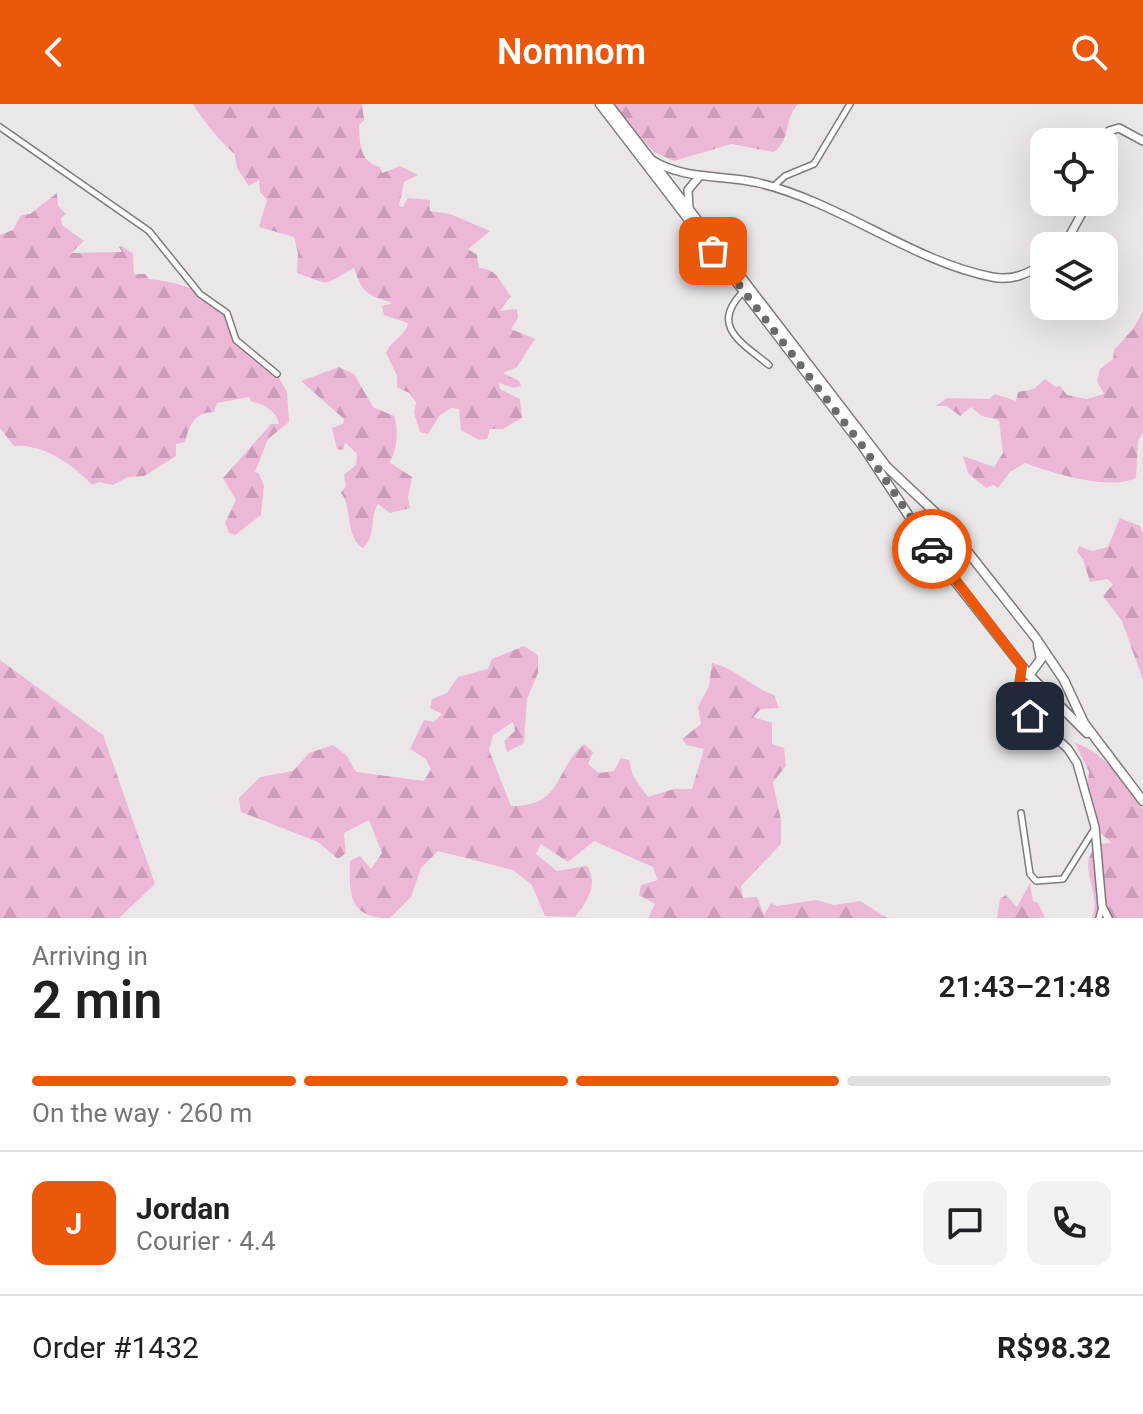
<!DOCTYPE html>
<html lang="en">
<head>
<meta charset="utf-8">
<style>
	body { margin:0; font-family:Roboto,sans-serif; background:#f2f2f2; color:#202124; height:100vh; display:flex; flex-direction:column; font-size:30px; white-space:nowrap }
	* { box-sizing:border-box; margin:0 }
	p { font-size:26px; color:#757577 }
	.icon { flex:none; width:44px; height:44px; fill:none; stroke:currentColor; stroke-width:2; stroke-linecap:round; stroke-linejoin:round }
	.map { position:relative; height:814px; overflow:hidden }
	.sheet { display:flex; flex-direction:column; background:#fff; flex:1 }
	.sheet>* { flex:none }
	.buttons { position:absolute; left:1030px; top:24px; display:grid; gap:16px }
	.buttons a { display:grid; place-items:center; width:88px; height:88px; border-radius:16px; background:#fff; box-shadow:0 8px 32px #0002; font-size:40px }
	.pin { position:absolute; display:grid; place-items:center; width:68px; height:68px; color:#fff; margin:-34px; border-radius:16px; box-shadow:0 4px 12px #0006 }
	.courier { position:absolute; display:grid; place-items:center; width:80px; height:80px; margin:-40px; border:6px solid #ea580c; border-radius:50%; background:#fff; color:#222; box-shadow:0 2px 10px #0007 }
	.headline em { font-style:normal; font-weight:600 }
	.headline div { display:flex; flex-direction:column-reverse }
	.headline { display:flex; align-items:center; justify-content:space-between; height:136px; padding:0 32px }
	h1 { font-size:52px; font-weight:600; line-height:60px }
	.bar { display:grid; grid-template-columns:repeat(4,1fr); gap:12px 8px; align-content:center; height:96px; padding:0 32px }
	.bar i { height:10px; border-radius:6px; background:#e0e0e0 }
	.bar .current { background:#ea580c }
	.bar p { grid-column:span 4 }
	.line { display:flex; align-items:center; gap:20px; padding:0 32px; border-top:2px solid #e0e0e0 }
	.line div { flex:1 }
	.round { display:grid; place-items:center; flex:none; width:84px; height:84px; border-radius:16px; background:#f2f2f2 }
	header { display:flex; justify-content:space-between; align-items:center; height:104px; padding:0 32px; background:#ea580c; color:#fff; font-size:36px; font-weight:600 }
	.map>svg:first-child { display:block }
	.forest { fill:url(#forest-firs) }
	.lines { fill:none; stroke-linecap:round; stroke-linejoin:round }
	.street-casing { stroke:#7e7b7d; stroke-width:8 }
	.secondary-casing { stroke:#7e7b7d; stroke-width:10 }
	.primary-casing { stroke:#7e7b7d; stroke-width:11 }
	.street { stroke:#fff; stroke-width:5 }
	.secondary { stroke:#fff; stroke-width:7 }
	.primary { stroke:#fff; stroke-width:8 }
	.done { stroke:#6c6a6b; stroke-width:8; stroke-dasharray:0 14.4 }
	.route { stroke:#ea580c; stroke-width:10 }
</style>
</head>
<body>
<header><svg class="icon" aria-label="back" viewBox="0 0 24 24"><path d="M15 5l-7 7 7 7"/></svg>Nomnom<svg class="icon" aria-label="search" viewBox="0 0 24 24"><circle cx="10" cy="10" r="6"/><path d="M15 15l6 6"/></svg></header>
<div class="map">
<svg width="1143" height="814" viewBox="0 0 1143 814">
	<defs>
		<pattern id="forest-firs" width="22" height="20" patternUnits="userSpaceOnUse" patternTransform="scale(2)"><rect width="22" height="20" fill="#edb7d6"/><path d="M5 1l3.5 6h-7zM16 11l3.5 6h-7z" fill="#cb9db8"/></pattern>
	</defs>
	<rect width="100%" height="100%" fill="#ebe7e9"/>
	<g class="forest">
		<path d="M 193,0 L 362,0 L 364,16 L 359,21 C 360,39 359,58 380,63 L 382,69 L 400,62 L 418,71 L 404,78 L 399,102 L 403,103 L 408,94 L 430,96 L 430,107 L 450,110 L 490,127 L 468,145 L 477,151 L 479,164 C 498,164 501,181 511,192 L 500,207 L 517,205 L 518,214 L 511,225 L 535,235 L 517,263 L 503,269 L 519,277 L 521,282 L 514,284 L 499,279 L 500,285 L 520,295 L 522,314 L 503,325 L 490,325 L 487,335 L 479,336 L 461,326 L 459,305 L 451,304 L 440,311 L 428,330 L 420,328 L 414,309 L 416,298 L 409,289 L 397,283 L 397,272 L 386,249 C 391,236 406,232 408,219 L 384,211 L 382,202 L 393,199 C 366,190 363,191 354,164 C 321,181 335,183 297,169 L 298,149 L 294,133 L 259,123 L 267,96 L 260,88 L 259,76 L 249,82 L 237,64 L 235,50 C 222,40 201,14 193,0 Z"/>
		<path d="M 611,0 L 798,0 C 784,15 791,35 774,48 L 731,40 L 674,57 L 654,48 Z"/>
		<path d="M 57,89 L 58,102 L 66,110 L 61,114 L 62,121 L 84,137 L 71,149 L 122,148 L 119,143 L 122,142 L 133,150 L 134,170 L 145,170 L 149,175 C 174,177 214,188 228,211 C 236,224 235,232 248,242 L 249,248 L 272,261 L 287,288 L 289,318 L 268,335 L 255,368 L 259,370 L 264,382 L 261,411 L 235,431 L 229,429 L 225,419 L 236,396 L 223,374 L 271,320 L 279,320 C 277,308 264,299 252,298 L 249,293 L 217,299 L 214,308 C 195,308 189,321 185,338 L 176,340 L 176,352 L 144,372 L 128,373 L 113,381 L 99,378 L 92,381 C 74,361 42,339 14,342 L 0,324 L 0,131 L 13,126 L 21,111 L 30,110 Z"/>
		<path d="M 1143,207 L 1143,328 L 1138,337 L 1136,374 C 1109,387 1052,369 1025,359 L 1010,368 L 998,384 L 993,381 L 986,384 L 968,369 L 963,352 L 994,363 L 1003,349 L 999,316 L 982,312 L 971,303 L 960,312 L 947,302 L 936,302 L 947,294 L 989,295 L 995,290 L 1016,297 L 1018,288 L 1034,285 L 1045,275 L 1056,283 L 1060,282 L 1067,291 L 1087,295 L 1104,290 L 1097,277 L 1100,265 L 1113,255 L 1114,246 L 1133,225 Z"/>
		<path d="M 339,263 L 354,270 L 373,303 L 394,312 C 399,324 397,350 389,358 L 412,373 L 408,394 L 410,404 L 390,409 L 378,400 C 369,413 377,431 363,444 C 344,432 353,402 341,389 L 346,382 L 344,371 L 356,361 L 357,350 L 345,338 L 343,346 L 337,345 L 332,324 L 343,320 L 344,315 L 301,277 Z"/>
		<path d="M 1120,414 L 1140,422 L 1143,429 L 1143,576 L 1122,517 L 1103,492 L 1113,480 L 1107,475 L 1090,478 L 1083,455 L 1077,448 L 1079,442 L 1092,447 L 1108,443 Z"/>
		<path d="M 524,542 L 538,551 L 538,569 L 527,595 L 524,639 L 507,648 L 504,637 L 515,627 L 513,618 L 493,631 L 489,646 L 511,702 C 563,703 554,666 584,640 L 593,648 L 588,660 L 599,669 L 614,667 L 621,654 L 629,656 L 633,672 L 648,693 L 674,685 L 692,685 L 704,645 L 687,641 L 682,635 L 701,620 L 698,603 L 709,582 L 712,559 C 735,564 751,583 774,591 L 779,604 L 761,605 L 753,613 L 772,619 L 772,640 L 784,644 L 786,662 L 773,678 L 781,717 L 781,740 L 741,782 L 743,794 L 757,793 L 764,811 L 771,799 L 777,802 L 816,796 L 834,801 L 860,797 L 887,814 L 648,814 L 655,800 L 639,791 L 641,781 L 658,776 L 653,763 L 594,737 L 568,758 L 541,740 L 536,750 L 557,767 L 587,762 C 599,782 587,796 575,813 L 545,812 L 532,781 L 513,766 L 438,747 L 421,764 L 411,793 L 390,814 C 349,814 349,791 350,757 L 360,752 L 371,765 L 382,749 L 369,716 L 344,729 L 346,749 L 338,755 L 318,738 L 241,708 L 239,694 L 260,673 L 293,667 L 309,649 L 333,641 L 346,651 L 356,668 L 424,677 L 431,665 L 426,655 L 410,645 L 424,616 L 434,618 L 442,610 L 430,604 L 432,595 L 447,589 L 458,573 L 488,565 L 492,555 Z"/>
		<path d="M 0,556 L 103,631 L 155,780 L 119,814 L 0,814 Z"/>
		<path d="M 1075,639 C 1097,644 1138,686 1143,708 C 1143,729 1143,789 1143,814 L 1092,814 C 1103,787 1074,763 1098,740 L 1112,739 L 1097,726 L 1087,687 L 1089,668 Z"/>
		<path d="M 1030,779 L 1033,797 L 1038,799 L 1045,814 L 997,814 L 1000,795 L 1006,791 L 1017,803 Z"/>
	</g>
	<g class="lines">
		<g class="street-casing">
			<g id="street">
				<path d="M 0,23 L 149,127 L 200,190 L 227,209 L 236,236 L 277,270"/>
				<path d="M 773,83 L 785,72 L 814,60 L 850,0"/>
				<path d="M 743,188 C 709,222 742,239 769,261"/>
				<path d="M 1021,709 L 1030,770 L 1036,777 L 1063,775 L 1095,724"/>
				<path d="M 1099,814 L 1102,803"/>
			</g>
		</g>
		<g class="secondary-casing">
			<g id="secondary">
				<path d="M 1101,38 L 1109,27 L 1119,24 L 1143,37"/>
				<path d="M 652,56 C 686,77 723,70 759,79 C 839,98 914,158 992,173 C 1012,177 1028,170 1044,159"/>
				<path d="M 689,103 L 688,86 L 699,73"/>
				<path d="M 1064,142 L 1088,98"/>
				<path d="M 1022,562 L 1017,591 L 1020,600 L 1068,645 L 1077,659 L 1095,723 L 1102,802 L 1108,814"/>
			</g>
		</g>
		<g class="primary-casing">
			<g id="primary">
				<path d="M 600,0 L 864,344 L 936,453 L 1029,571 L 1087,629"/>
				<path d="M 608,0 L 887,363 L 941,414 L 1035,533 L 1064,576 L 1084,619 L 1143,697"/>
				<path d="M 942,455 L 936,440 L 938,431 L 944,428 L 953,433"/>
				<path d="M 1029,571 L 1041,555 L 1038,541"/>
				<path d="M 1022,580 L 1039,581"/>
			</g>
		</g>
		<use href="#street" class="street"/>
		<use href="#secondary" class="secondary"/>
		<use href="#primary" class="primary"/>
	</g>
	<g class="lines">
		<path class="done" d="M 713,147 L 864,344 L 932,445"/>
		<path class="route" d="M 932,445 L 1022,562 L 1018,593 L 1030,612"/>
	</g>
</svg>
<div class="buttons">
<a><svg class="icon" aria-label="locate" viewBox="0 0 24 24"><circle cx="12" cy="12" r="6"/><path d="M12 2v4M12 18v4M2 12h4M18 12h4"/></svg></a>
<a><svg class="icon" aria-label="layers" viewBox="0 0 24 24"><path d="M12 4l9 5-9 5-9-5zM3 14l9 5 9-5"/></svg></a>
</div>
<div class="pin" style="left:713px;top:147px;background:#ea580c"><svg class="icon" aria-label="bag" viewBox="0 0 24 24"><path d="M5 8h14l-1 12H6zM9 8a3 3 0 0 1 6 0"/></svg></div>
<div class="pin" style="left:1030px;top:612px;background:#1f2937"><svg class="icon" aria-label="home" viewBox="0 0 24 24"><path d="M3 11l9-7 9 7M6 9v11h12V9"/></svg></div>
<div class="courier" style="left:932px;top:445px"><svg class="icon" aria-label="car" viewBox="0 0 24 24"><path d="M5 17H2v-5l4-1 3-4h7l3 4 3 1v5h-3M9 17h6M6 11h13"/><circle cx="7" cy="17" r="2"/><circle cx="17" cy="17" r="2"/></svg></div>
</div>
<section class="sheet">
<div class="headline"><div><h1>2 min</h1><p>Arriving in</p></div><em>21:43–21:48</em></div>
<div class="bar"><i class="current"></i><i class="current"></i><i class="current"></i><i></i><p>On the way · 260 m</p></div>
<div class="line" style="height:144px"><b class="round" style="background:#ea580c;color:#fff">J</b><div><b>Jordan</b><p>Courier · 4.4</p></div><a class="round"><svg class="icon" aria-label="chat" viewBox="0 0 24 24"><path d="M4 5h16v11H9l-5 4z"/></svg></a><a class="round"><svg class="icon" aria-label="phone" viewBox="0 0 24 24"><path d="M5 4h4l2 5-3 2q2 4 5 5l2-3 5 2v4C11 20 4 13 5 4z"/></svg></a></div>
<div class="line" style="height:104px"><div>Order #1432</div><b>R$98.32</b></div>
</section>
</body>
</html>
